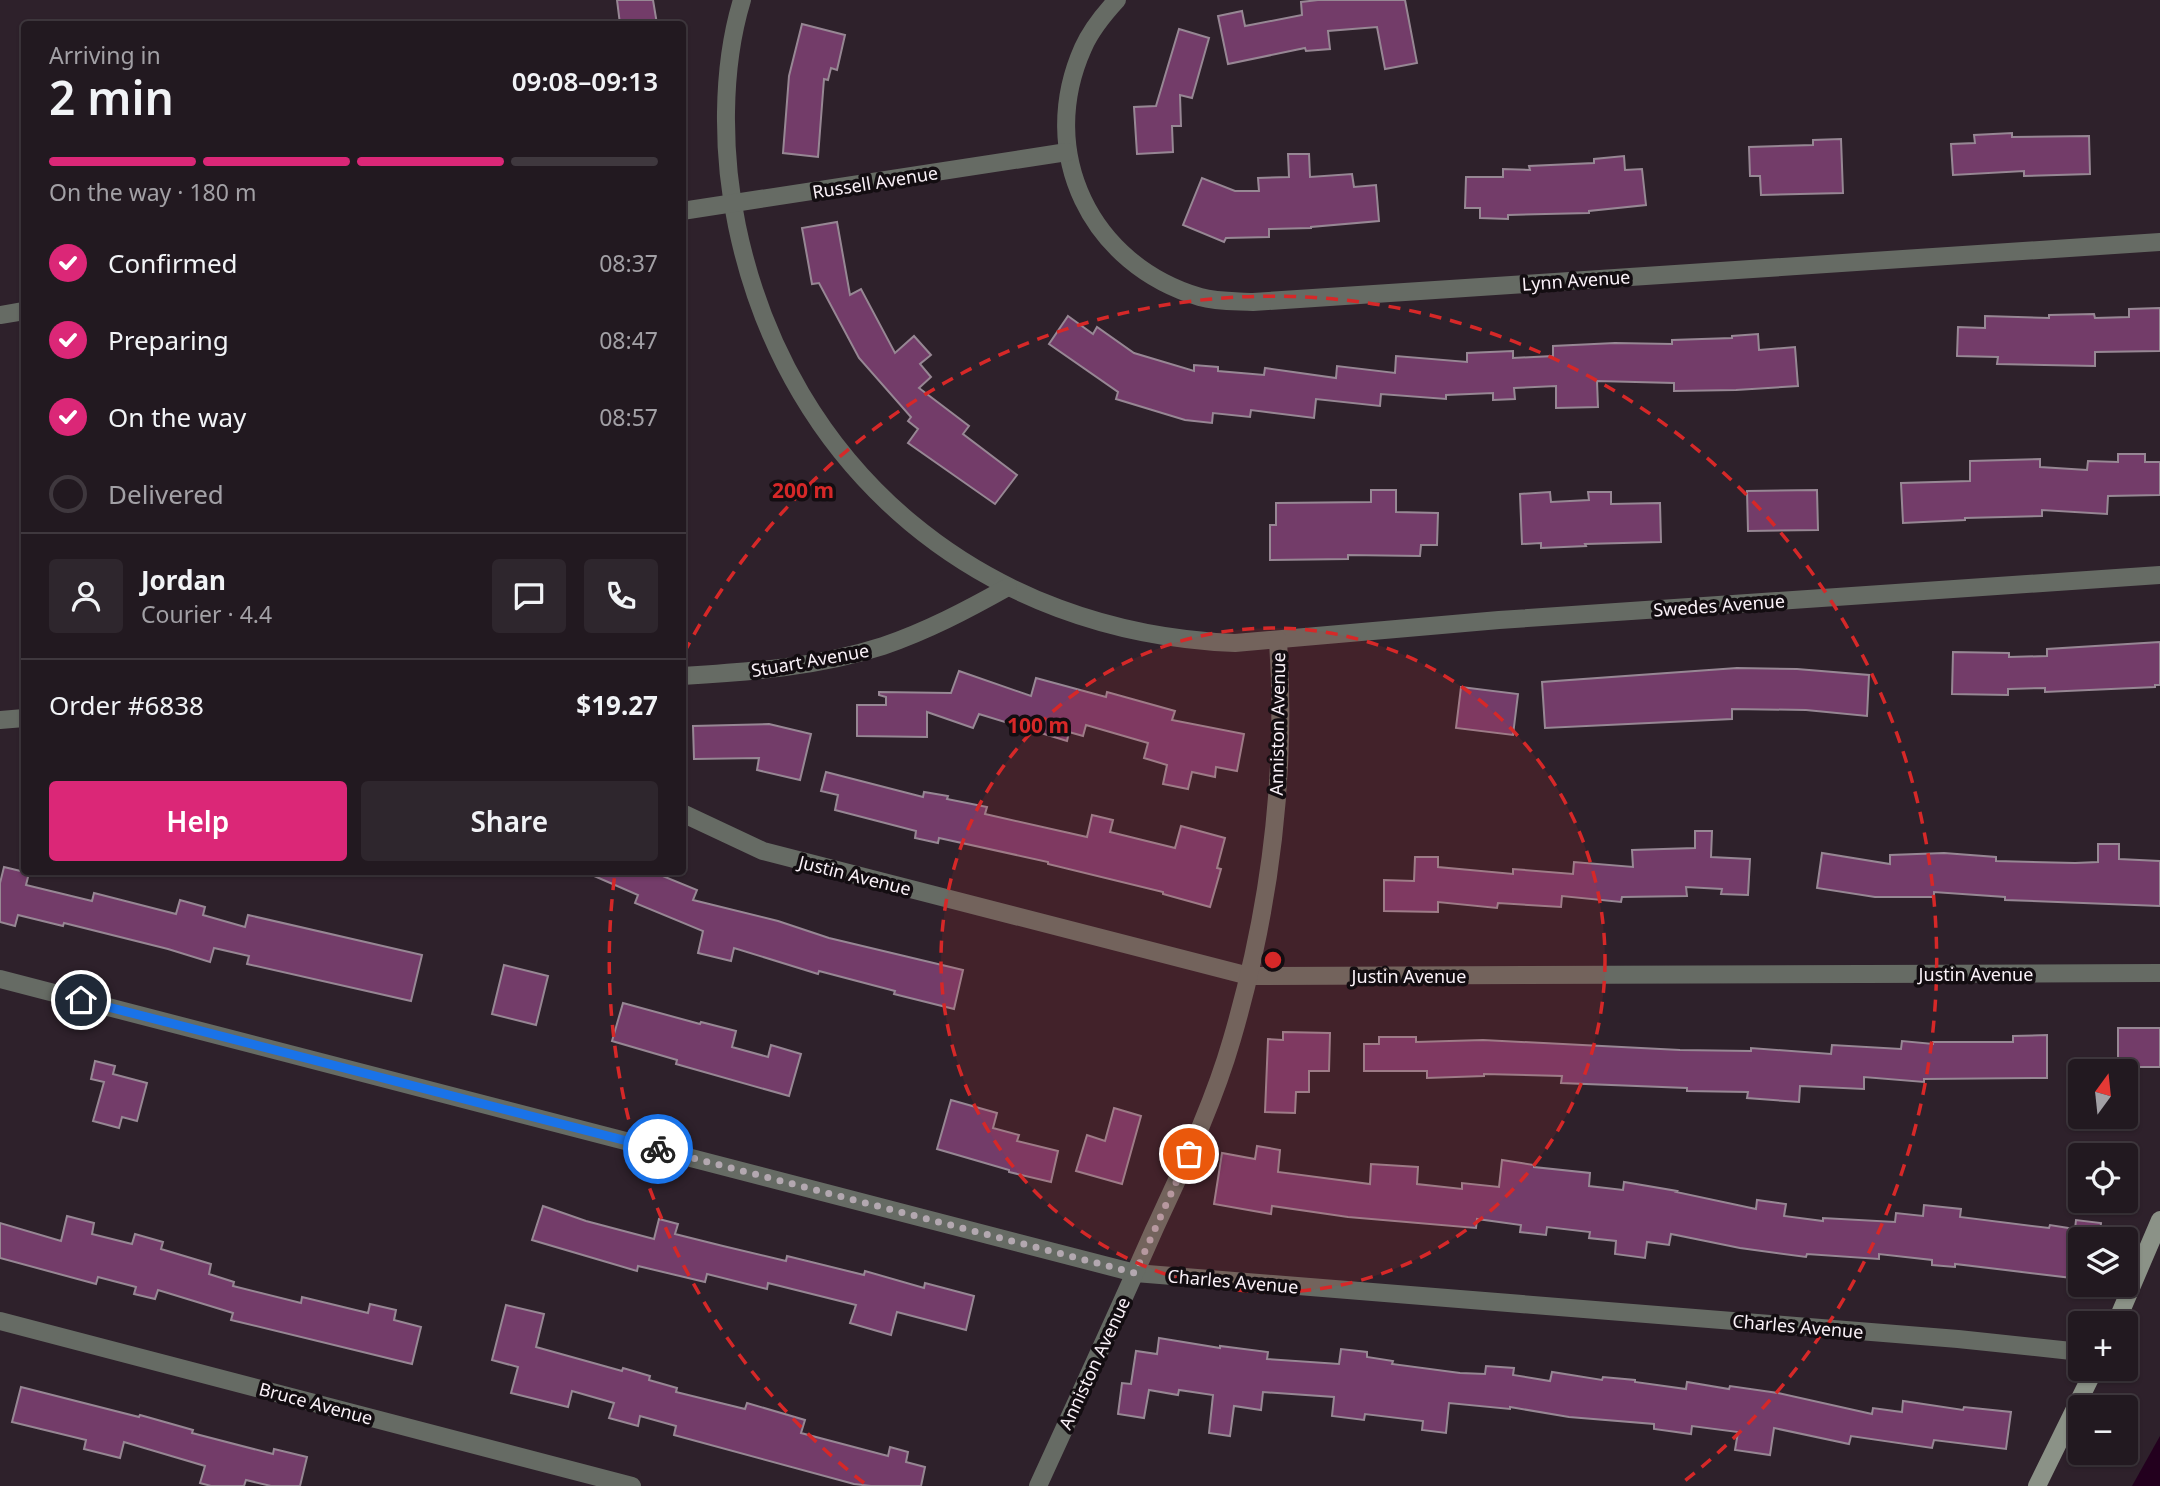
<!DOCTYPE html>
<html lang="en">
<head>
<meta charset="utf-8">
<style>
	body { margin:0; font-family:"Noto Sans",sans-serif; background:#2e262d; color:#f1f3f6; height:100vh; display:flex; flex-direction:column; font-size:26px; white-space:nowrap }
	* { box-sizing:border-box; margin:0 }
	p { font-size:23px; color:#a2a0a5 }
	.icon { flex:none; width:38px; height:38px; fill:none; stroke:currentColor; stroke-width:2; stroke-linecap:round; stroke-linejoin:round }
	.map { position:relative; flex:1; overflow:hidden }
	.details { position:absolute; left:21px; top:21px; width:665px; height:854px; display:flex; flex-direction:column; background:#221920; border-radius:7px; box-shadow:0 2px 5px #0004,0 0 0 2px #3f383e }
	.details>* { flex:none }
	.needle { width:46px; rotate:15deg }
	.buttons { position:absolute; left:2068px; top:1059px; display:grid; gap:14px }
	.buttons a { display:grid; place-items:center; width:70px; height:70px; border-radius:7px; background:#221920; box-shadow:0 2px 5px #0004,0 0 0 2px #3f383e; font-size:35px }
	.pin { position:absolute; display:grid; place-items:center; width:60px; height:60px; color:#fff; margin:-30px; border:4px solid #fff; border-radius:50%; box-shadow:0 2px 7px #0007 }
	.courier { position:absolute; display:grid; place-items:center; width:70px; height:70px; margin:-35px; border:5px solid #1a73e8; border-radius:50%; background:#fff; color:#222; box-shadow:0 2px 9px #0007 }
	.overview em { font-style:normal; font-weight:600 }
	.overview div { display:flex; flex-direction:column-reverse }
	.overview { display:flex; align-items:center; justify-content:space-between; height:119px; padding:0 28px }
	h1 { font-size:46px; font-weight:600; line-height:52px }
	.bar { display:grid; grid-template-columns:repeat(4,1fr); gap:10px 7px; align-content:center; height:84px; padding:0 28px }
	.bar i { height:9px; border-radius:5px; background:#3f383e }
	.bar .on { background:#db2777 }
	.bar p { grid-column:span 4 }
	.line { display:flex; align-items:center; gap:18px; padding:0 28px; border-top:2px solid #3f383e }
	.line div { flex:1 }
	.round { display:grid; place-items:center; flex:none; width:74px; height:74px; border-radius:7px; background:#2e262d }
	ol { padding:0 28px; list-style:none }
	li { display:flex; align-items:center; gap:21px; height:77px }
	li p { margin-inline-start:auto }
	li .icon { padding:7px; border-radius:50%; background:#db2777; color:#fff; stroke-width:4 }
	li:last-child { color:#a2a0a5 }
	li i { width:38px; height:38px; border:4px solid #3f383e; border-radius:50% }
	.button { display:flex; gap:14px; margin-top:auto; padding:14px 28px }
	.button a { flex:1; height:80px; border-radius:7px; background:#db2777; color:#fff; font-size:28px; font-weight:600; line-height:80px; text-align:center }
	.button a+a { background:#2e262d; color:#f1f3f6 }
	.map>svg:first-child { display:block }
	.water { fill:#23001e }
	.building { fill:#733c69; stroke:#978794; stroke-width:2 }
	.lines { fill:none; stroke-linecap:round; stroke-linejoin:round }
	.minor { stroke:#666b64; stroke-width:18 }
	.secondary { stroke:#8b9287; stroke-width:18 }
	.done { stroke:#b3a8b0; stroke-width:7; stroke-dasharray:0 12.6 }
	.route { stroke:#1a73e8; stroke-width:9 }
	.ring { fill:none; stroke:#d62828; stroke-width:3.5; stroke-dasharray:12 9 }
	.labels { text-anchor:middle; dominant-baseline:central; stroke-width:7; stroke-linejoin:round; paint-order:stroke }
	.street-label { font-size:18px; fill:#faf1f8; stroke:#130d11 }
	.centre { fill:#d62828; stroke:#130d11; stroke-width:3.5 }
	.ring-label { font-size:21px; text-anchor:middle; font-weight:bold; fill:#d62828; stroke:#130d11; stroke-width:7; stroke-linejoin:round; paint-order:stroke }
</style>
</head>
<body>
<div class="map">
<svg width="2160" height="1486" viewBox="0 0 2160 1486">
	<rect width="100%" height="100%" fill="#2e212b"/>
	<path class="water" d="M 2160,1436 L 2160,1486 L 2132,1486 Z"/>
	<g class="building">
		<path d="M 617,0 L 653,0 L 657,24 L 620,24 Z"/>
		<path d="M 1318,0 L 1405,0 L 1417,63 L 1385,69 L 1377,27 L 1328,31 L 1330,49 L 1306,51 L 1305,48 L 1228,64 L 1218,16 L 1242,11 L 1245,26 L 1302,15 L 1301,2 Z"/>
		<path d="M 802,24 L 845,35 L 837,70 L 831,68 L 828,80 L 824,79 L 818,157 L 783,153 L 789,76 Z"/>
		<path d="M 1179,29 L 1209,38 L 1192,98 L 1180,95 L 1181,126 L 1172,126 L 1173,152 L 1137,154 L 1134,107 L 1156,106 Z"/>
		<path d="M 2012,133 L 2012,137 L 2089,136 L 2090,174 L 2024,176 L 2024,171 L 1953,175 L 1951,144 L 1975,143 L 1974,135 Z"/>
		<path d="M 1841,139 L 1843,193 L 1761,195 L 1760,176 L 1750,176 L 1749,147 L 1813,145 L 1813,140 Z"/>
		<path d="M 1288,154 L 1309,154 L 1310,177 L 1352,174 L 1354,187 L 1376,185 L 1379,221 L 1311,227 L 1311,228 L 1269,229 L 1269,237 L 1226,238 L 1224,242 L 1183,225 L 1202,178 L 1235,191 L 1259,191 L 1258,178 L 1289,177 Z"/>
		<path d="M 1624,156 L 1625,170 L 1642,169 L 1646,205 L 1589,211 L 1589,213 L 1508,215 L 1508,219 L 1480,218 L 1480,208 L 1465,208 L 1466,177 L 1503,177 L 1503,169 L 1530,170 L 1529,166 L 1594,163 L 1594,159 Z"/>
		<path d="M 837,222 L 850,295 L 861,289 L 895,353 L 914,336 L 931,355 L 920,364 L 931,377 L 919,388 L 969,426 L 963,434 L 1017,475 L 995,504 L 908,443 L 918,429 L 908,421 L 911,417 L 859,358 L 819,283 L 812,284 L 802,228 Z"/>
		<path d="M 2160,308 L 2160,351 L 2095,352 L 2095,366 L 1997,364 L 1998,357 L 1957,356 L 1958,327 L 1985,328 L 1985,316 L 2049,318 L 2049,315 L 2094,314 L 2095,318 L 2129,317 L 2129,309 Z"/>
		<path d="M 1068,316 L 1093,334 L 1097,327 L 1134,353 L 1194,371 L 1194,365 L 1218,367 L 1218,371 L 1264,375 L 1265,368 L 1336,378 L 1337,366 L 1395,373 L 1396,356 L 1467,362 L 1467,353 L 1513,351 L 1513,358 L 1553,356 L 1553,346 L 1615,343 L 1672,344 L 1672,340 L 1732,338 L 1732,336 L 1758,334 L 1759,350 L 1795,347 L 1798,386 L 1736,390 L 1674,391 L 1674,383 L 1597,381 L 1598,407 L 1556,408 L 1556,386 L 1514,388 L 1515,399 L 1493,400 L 1493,393 L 1446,395 L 1446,399 L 1381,394 L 1380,406 L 1316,399 L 1314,418 L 1251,410 L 1250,417 L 1213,413 L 1212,423 L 1185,420 L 1116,399 L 1118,392 L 1049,344 Z"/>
		<path d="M 2118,454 L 2145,454 L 2145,462 L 2160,462 L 2160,495 L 2108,496 L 2107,514 L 2042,510 L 2042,516 L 1965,518 L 1965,520 L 1903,523 L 1901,483 L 1970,481 L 1970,461 L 2040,459 L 2040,467 L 2087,470 L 2088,461 L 2118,462 Z"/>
		<path d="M 1371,490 L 1396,490 L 1396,512 L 1438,513 L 1437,545 L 1421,545 L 1420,556 L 1348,555 L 1348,559 L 1270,560 L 1270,525 L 1276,525 L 1276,503 L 1371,502 Z"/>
		<path d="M 1817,490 L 1818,530 L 1748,531 L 1747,491 Z"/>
		<path d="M 1550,492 L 1551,502 L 1589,500 L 1588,492 L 1611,492 L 1611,504 L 1660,503 L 1661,542 L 1585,544 L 1586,546 L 1541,548 L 1541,543 L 1522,544 L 1520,494 Z"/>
		<path d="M 2160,642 L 2160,685 L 2155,685 L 2155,687 L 2045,692 L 2045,688 L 2008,689 L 2008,695 L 1952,694 L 1953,652 L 2009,653 L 2009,657 L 2047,656 L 2047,649 Z"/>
		<path d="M 1737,668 L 1797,669 L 1869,675 L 1867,716 L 1806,710 L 1732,709 L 1732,719 L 1545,728 L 1542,682 Z"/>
		<path d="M 959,671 L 1031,696 L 1036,678 L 1106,697 L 1107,692 L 1175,711 L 1172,720 L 1244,734 L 1237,771 L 1216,767 L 1215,777 L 1192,772 L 1188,789 L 1163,784 L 1167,765 L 1144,758 L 1148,743 L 1086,725 L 1083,736 L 1069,732 L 1067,741 L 979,714 L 973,728 L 927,712 L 927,737 L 857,736 L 857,705 L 886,705 L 886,697 L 879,695 L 879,692 L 951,693 Z"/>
		<path d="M 1461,687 L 1518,694 L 1513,735 L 1456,728 Z"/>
		<path d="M 769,724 L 811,734 L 800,780 L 757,770 L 759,758 L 694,759 L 693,726 Z"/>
		<path d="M 826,772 L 923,797 L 924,792 L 948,796 L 947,799 L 987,807 L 985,814 L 1087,837 L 1092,815 L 1113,820 L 1110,832 L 1175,848 L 1181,826 L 1225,838 L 1217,868 L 1221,869 L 1210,907 L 1163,894 L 1163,892 L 1048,864 L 1048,862 L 939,838 L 938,843 L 915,838 L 916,831 L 835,810 L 838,795 L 821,791 Z"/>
		<path d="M 1695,831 L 1712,831 L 1711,857 L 1750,859 L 1748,895 L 1721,894 L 1722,889 L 1686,887 L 1687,896 L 1622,897 L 1621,902 L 1562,896 L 1561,907 L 1498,903 L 1497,908 L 1438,902 L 1438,912 L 1384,911 L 1384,880 L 1414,881 L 1415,857 L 1438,857 L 1438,867 L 1513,874 L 1513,869 L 1573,874 L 1574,862 L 1633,867 L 1632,850 L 1695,848 Z"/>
		<path d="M 2098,844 L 2119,844 L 2119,859 L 2160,861 L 2160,906 L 2005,900 L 2005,897 L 1934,892 L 1934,897 L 1875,897 L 1817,888 L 1822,853 L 1890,864 L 1890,855 L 1944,853 L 1996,857 L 1996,861 L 2075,863 L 2098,862 Z"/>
		<path d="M 4,867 L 29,873 L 26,885 L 92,901 L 94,893 L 176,914 L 180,900 L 205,907 L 203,915 L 245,927 L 248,915 L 422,955 L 411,1001 L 247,964 L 249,956 L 214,948 L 210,962 L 168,949 L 64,923 L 63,926 L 18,915 L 15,926 L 0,922 L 0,883 Z"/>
		<path d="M 585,872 L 653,872 L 697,890 L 693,900 L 778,921 L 829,938 L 963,970 L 954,1009 L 894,994 L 895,991 L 819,971 L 818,974 L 734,948 L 731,961 L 698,953 L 703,931 L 635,903 L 638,895 Z"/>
		<path d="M 504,965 L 548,976 L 536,1025 L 492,1014 Z"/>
		<path d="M 623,1003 L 700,1024 L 701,1022 L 736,1031 L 732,1047 L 768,1057 L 771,1045 L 801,1054 L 789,1096 L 676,1064 L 677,1060 L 612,1041 Z"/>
		<path d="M 2118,1028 L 2160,1028 L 2160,1067 L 2138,1067 L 2138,1071 L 2118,1071 Z"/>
		<path d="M 1283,1032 L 1330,1033 L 1329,1071 L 1309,1071 L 1309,1092 L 1296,1092 L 1295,1113 L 1265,1112 L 1268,1039 L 1283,1040 Z"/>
		<path d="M 2047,1035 L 2047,1078 L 1924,1079 L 1924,1082 L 1864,1077 L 1864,1089 L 1800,1086 L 1799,1102 L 1747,1098 L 1748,1092 L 1687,1091 L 1687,1088 L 1561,1083 L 1562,1076 L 1484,1074 L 1484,1076 L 1427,1078 L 1427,1071 L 1364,1071 L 1364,1044 L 1379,1044 L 1379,1037 L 1416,1037 L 1416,1042 L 1483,1040 L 1680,1050 L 1751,1051 L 1751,1048 L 1831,1054 L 1832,1045 L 1901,1049 L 1902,1041 L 1933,1044 L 1933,1042 L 2013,1042 L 2013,1036 Z"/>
		<path d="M 95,1061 L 115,1066 L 113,1074 L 147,1083 L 137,1121 L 122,1117 L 119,1128 L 93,1121 L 104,1082 L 91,1079 Z"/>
		<path d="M 951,1100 L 997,1113 L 993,1128 L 1019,1135 L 1017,1141 L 1058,1151 L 1051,1182 L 1009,1172 L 1009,1170 L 937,1149 Z"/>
		<path d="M 1114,1108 L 1141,1116 L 1122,1184 L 1076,1171 L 1087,1135 L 1105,1141 Z"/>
		<path d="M 1257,1146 L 1280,1150 L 1278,1172 L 1370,1184 L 1371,1164 L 1418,1167 L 1417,1184 L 1462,1189 L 1462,1183 L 1499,1187 L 1502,1160 L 1534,1165 L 1534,1167 L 1590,1173 L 1589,1186 L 1623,1190 L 1624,1182 L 1677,1191 L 1676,1192 L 1756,1209 L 1757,1200 L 1786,1204 L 1784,1216 L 1823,1221 L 1823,1218 L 1895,1222 L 1896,1213 L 1923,1216 L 1924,1205 L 1961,1209 L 1960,1217 L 2049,1228 L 2050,1225 L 2075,1229 L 2076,1220 L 2101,1223 L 2099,1239 L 2081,1239 L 2081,1279 L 1955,1264 L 1955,1267 L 1932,1265 L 1932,1260 L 1879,1254 L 1879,1259 L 1807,1254 L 1806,1257 L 1740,1248 L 1671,1234 L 1669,1245 L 1647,1242 L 1645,1258 L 1615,1254 L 1616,1241 L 1589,1238 L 1590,1232 L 1547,1227 L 1546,1235 L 1520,1232 L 1521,1225 L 1477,1219 L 1476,1228 L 1348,1217 L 1272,1206 L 1271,1214 L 1214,1204 L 1222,1153 L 1255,1159 Z"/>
		<path d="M 543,1206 L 586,1221 L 654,1239 L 659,1219 L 678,1224 L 675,1234 L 723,1246 L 786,1261 L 787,1256 L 864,1275 L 865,1271 L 924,1288 L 925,1283 L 974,1296 L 966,1330 L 897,1312 L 891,1335 L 850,1323 L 856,1305 L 768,1283 L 767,1289 L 707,1274 L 705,1282 L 638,1266 L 637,1271 L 532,1240 Z"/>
		<path d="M 67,1216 L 94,1223 L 92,1234 L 132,1244 L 135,1234 L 163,1242 L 161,1249 L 211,1264 L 209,1274 L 234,1282 L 233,1286 L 301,1303 L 302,1297 L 368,1313 L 370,1304 L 396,1310 L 394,1320 L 421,1327 L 412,1364 L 231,1320 L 233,1313 L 158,1290 L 155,1299 L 134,1294 L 136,1287 L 98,1277 L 96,1284 L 0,1258 L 0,1223 L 61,1241 Z"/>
		<path d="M 506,1305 L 544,1314 L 536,1347 L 622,1371 L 623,1368 L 650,1376 L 649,1380 L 677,1388 L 676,1392 L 745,1409 L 747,1403 L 805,1420 L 801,1433 L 888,1456 L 890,1447 L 908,1452 L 906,1462 L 925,1467 L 921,1486 L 871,1486 L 854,1484 L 674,1435 L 676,1426 L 640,1416 L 638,1426 L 609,1418 L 614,1403 L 572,1391 L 568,1407 L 511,1393 L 518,1367 L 492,1360 Z"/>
		<path d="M 1159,1338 L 1220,1348 L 1220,1346 L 1268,1352 L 1267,1359 L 1339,1364 L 1341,1349 L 1367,1352 L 1367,1357 L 1393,1361 L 1392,1364 L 1460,1373 L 1485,1374 L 1486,1366 L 1514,1368 L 1513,1375 L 1550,1381 L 1552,1372 L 1602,1380 L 1603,1377 L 1635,1380 L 1635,1382 L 1686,1389 L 1687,1382 L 1729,1389 L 1730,1386 L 1778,1393 L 1872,1414 L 1873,1408 L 1902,1412 L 1903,1401 L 1963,1410 L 1964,1407 L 2011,1412 L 2006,1449 L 1934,1440 L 1932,1448 L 1851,1436 L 1849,1444 L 1774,1428 L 1770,1455 L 1735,1450 L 1738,1432 L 1692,1426 L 1691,1434 L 1654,1429 L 1654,1424 L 1569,1417 L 1510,1407 L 1510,1409 L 1449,1403 L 1446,1433 L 1422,1430 L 1423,1421 L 1365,1414 L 1364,1420 L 1332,1416 L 1334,1397 L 1263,1392 L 1261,1410 L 1234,1406 L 1230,1436 L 1209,1433 L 1213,1395 L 1179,1390 L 1178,1395 L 1149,1390 L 1144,1418 L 1118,1414 L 1122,1383 L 1131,1384 L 1136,1351 L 1157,1354 Z"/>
		<path d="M 21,1387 L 139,1417 L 140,1415 L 193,1430 L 192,1433 L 273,1454 L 274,1449 L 307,1457 L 300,1486 L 271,1486 L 246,1480 L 244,1486 L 211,1486 L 200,1483 L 205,1466 L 124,1442 L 120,1458 L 84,1449 L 86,1440 L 12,1422 Z"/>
	</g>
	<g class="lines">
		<g class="minor">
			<path d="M 742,0 C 721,69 722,155 737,226 C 788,472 984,633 1235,643 L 1499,620 L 2160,575"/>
			<path d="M 1117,0 C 1104,14 1091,30 1083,48 C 1036,153 1091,265 1200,297 C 1217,302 1235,301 1253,302 L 2160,242"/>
			<path d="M 682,211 L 1067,152"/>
			<path d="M 0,315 L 24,311"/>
			<path d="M 682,676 C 750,672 818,667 883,646 C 927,631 967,610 1008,587"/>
			<path d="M 0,720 L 24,718"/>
			<path d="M 682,813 L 763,851 L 1249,976 L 2160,973"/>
			<path d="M 0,979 L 1135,1273 L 1958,1339 L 2081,1352"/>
			<path d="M 0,1321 L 632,1486"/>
			<path d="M 1038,1486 C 1077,1401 1116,1316 1154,1230 C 1183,1167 1213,1105 1232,1039 C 1270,909 1287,775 1278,640"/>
		</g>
		<g class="secondary">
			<path d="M 2116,1323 L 2160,1220"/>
			<path d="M 2037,1486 L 2095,1368"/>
		</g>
	</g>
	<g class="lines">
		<path class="done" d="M 658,1149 L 1135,1273 L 1189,1154"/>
		<path class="route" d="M 81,1000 L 658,1149"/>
	</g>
	<circle cx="1273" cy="960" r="332" fill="#d62828" fill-opacity=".12"/>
	<g class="ring">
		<circle cx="1273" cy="960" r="332"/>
		<path d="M864 1483A664 664 0 0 1 615 873M684 653A664 664 0 1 1 1682 1483"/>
	</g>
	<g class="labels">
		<g class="street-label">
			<text transform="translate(875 182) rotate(-9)">Russell Avenue</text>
			<text transform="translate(1576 280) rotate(-4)">Lynn Avenue</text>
			<text transform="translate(1719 605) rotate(-4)">Swedes Avenue</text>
			<text transform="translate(810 660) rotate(-10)">Stuart Avenue</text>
			<text transform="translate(1277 724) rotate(-89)">Anniston Avenue</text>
			<text transform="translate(855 875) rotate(14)">Justin Avenue</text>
			<text x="1976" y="974">Justin Avenue</text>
			<text x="1409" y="976">Justin Avenue</text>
			<text transform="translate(1233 1281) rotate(5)">Charles Avenue</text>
			<text transform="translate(1798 1326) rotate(5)">Charles Avenue</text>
			<text transform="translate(1094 1363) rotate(-65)">Anniston Avenue</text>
			<text transform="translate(316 1403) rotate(15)">Bruce Avenue</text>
		</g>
	</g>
	<circle cx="1273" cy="960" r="10" class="centre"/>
	<g class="ring-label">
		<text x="803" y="498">200 m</text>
		<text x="1038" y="733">100 m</text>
	</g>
</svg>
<div class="buttons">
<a><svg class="needle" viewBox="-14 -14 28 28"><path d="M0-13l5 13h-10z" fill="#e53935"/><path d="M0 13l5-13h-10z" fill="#a2a0a5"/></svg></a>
<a><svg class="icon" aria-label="locate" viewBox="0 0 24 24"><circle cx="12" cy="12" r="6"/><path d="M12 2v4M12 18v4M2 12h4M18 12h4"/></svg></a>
<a><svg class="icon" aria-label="layers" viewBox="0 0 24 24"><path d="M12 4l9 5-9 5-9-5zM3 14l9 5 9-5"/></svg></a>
<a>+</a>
<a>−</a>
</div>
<div class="pin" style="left:1189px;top:1154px;background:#ea580c"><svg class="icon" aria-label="bag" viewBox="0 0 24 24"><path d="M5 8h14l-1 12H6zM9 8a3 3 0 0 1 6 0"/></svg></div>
<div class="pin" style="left:81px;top:1000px;background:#1f2937"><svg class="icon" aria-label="home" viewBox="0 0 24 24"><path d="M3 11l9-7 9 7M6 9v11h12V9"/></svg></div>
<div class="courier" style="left:658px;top:1149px"><svg class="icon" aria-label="bike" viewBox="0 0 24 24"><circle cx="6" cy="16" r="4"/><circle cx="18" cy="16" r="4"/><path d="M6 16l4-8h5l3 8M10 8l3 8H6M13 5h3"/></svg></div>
<section class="details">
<div class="overview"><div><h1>2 min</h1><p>Arriving in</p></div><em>09:08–09:13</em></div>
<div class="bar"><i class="on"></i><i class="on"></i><i class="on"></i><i></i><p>On the way · 180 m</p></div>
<ol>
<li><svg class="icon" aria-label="check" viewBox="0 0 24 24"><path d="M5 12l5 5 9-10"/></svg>Confirmed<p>08:37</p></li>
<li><svg class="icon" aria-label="check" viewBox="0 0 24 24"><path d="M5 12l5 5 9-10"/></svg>Preparing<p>08:47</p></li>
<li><svg class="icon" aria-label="check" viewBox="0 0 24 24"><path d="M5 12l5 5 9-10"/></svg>On the way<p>08:57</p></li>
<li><i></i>Delivered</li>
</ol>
<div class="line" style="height:126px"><a class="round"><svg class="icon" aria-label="person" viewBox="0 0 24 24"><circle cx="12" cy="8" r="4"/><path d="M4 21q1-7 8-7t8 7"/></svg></a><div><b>Jordan</b><p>Courier · 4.4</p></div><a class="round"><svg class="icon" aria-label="chat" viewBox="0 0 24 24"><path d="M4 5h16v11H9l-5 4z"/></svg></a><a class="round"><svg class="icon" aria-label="phone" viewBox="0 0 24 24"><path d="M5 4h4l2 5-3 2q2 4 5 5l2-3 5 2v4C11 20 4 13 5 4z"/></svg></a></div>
<div class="line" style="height:91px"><div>Order #6838</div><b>$19.27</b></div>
<div class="button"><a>Help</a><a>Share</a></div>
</section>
</div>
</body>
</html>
